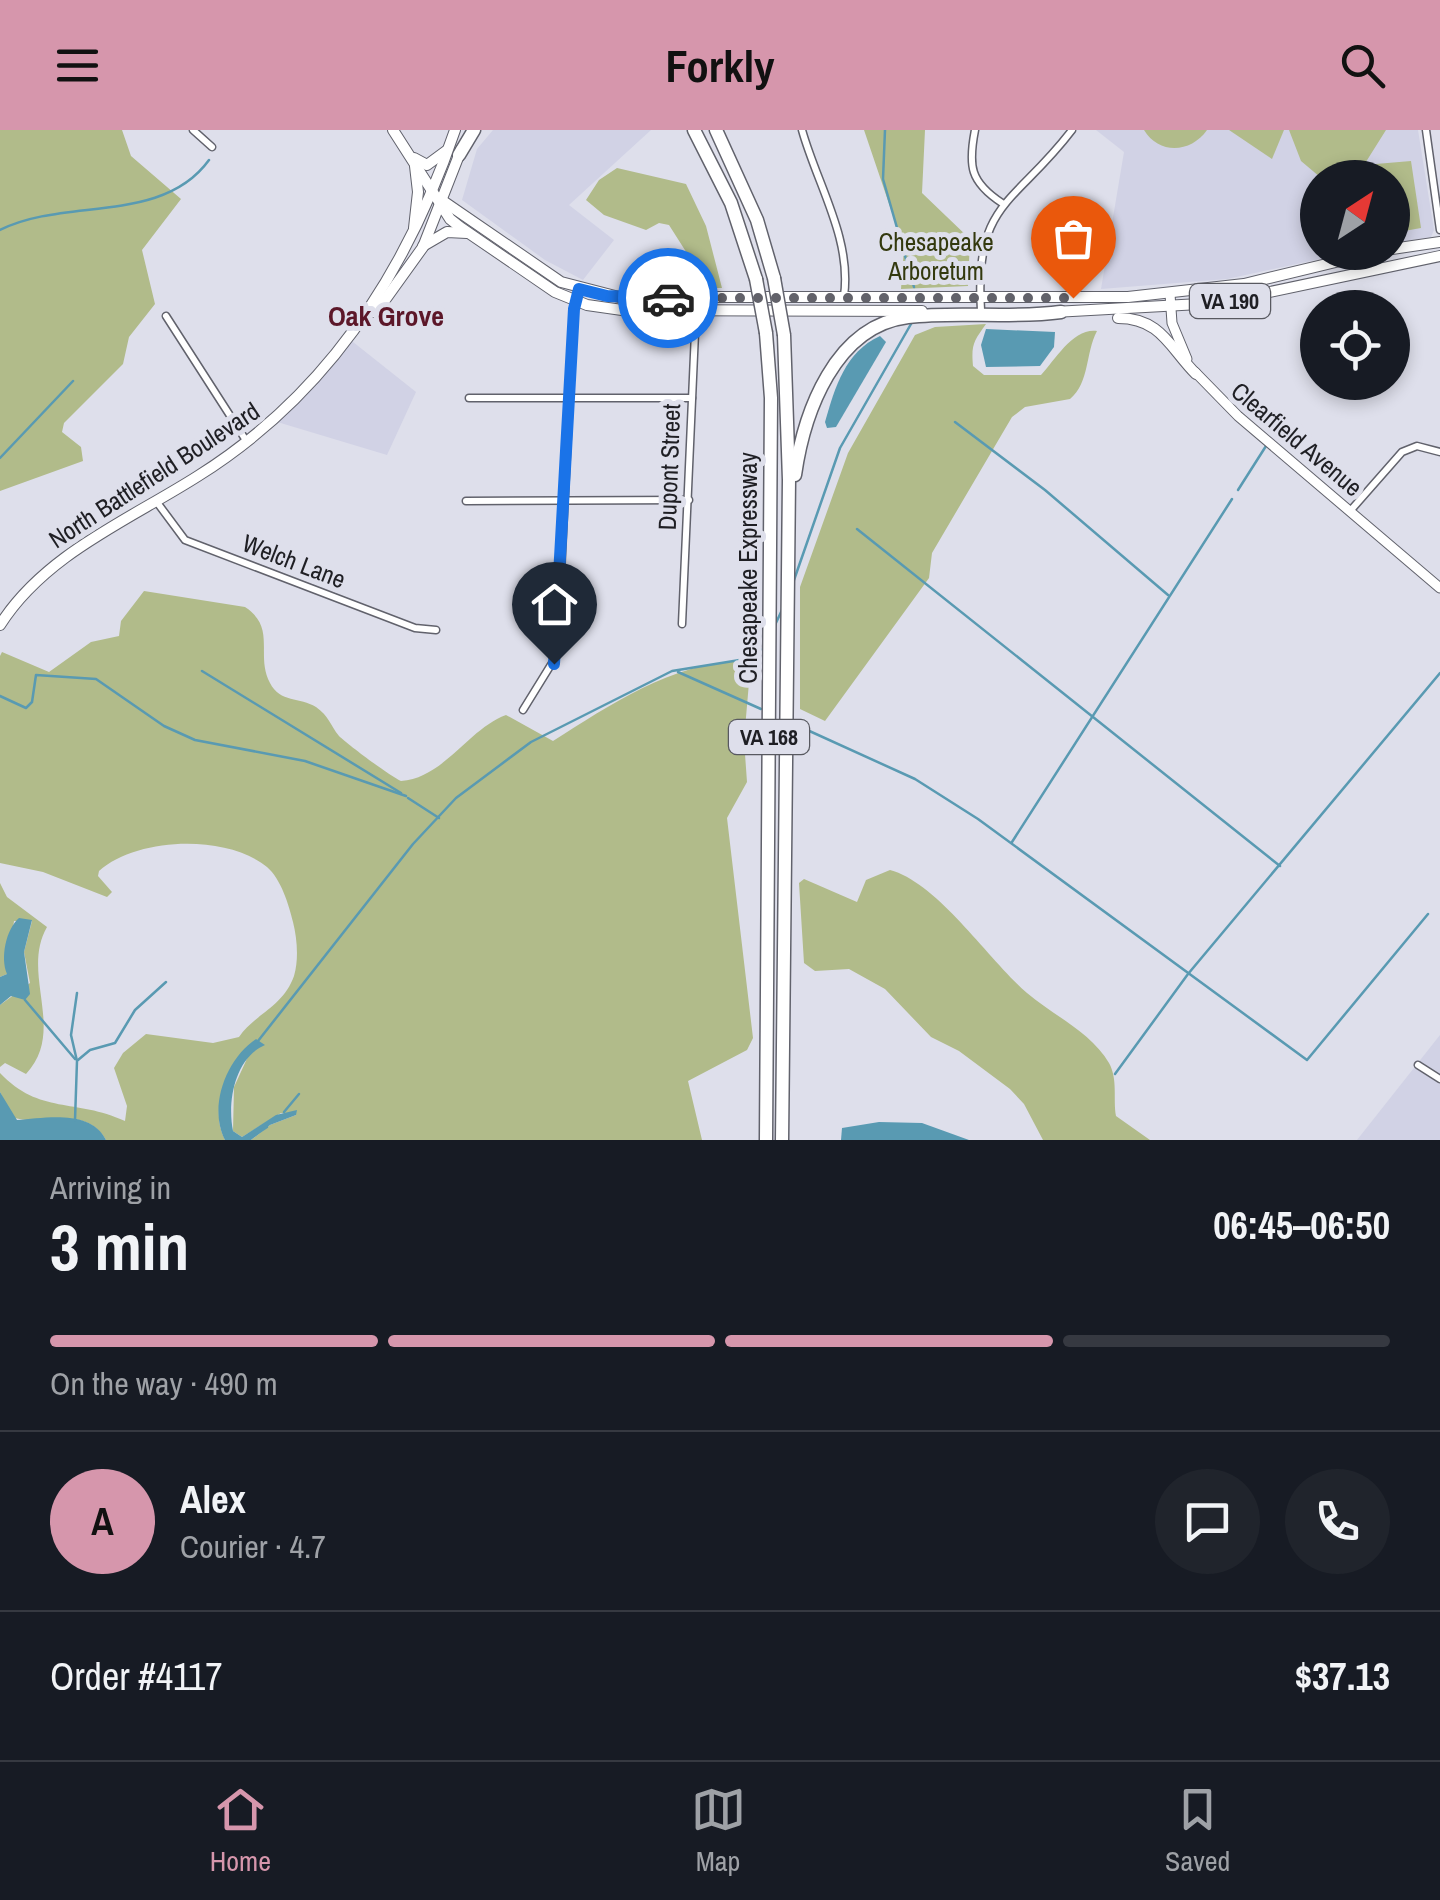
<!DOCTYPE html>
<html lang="en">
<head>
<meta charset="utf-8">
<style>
	body { margin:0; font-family:"Archivo Narrow",sans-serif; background:#20242c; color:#f1f3f6; height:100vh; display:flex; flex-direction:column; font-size:38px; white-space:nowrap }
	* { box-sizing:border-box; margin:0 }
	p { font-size:32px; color:#9ea1a6 }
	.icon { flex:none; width:55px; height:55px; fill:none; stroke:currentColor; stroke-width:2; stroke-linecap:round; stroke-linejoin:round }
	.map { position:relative; height:1010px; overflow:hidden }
	.side { display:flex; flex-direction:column; background:#171b24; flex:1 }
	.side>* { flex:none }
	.needle { width:65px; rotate:36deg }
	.fabs { position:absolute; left:1300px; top:30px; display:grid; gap:20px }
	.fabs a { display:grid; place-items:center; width:110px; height:110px; border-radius:50%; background:#171b24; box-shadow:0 5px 15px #0003; font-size:50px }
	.pin { position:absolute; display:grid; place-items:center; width:85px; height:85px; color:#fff; margin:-102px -42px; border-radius:50% 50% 50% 0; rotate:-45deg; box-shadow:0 0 10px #0007 }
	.pin .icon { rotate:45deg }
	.courier { position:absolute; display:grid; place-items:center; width:100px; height:100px; margin:-50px; border:8px solid #1a73e8; border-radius:50%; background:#fff; color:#222; box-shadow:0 2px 12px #0007 }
	.headline em { font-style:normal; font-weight:800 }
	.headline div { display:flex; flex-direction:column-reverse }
	.headline { display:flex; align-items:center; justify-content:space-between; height:170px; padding:0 50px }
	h1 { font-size:65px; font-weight:800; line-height:75px }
	.bar { display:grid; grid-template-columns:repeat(4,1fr); gap:15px 10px; align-content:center; height:120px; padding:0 50px }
	.bar i { height:12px; border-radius:8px; background:#363941 }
	.bar .active { background:#d696ac }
	.bar p { grid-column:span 4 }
	.line { display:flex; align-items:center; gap:25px; padding:0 50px; border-top:2px solid #363941 }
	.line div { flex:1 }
	.round { display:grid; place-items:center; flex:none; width:105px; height:105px; border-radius:52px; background:#20242c }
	header { display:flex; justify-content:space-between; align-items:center; height:130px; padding:0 50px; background:#d696ac; color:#111; font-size:45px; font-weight:800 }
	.dock { display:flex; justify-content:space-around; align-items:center; height:140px; border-top:2px solid #363941; background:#171b24; font-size:28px; color:#9ea1a6 }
	.dock a { display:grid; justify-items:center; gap:5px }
	.dock .active { color:#d696ac }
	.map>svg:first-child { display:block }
	.built { fill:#d1d2e5 }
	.green { fill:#b1bb8a }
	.water { fill:#599ab2 }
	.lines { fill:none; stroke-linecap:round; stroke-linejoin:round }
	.stream { stroke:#599ab2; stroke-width:2.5 }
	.street-casing { stroke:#61626c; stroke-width:9 }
	.secondary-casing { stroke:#61626c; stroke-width:11 }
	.primary-casing { stroke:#61626c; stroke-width:12 }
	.highway-casing { stroke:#61626c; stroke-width:15 }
	.street { stroke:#fff; stroke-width:6 }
	.secondary { stroke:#fff; stroke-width:9 }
	.primary { stroke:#fff; stroke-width:10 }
	.highway { stroke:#fff; stroke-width:12 }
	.highway-bridge-casing { stroke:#61626c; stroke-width:15; stroke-linecap:butt }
	.highway-bridge { stroke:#fff; stroke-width:12 }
	.done { stroke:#62626a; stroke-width:10; stroke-dasharray:0 18 }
	.route { stroke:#1a73e8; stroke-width:12 }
	.labels { text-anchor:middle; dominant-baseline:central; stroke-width:10; stroke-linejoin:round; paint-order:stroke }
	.shield { fill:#dedfeb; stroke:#585960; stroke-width:2.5 }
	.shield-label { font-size:22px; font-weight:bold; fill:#1f1f24 }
	.park-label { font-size:25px; fill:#33390e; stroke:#dedfeb }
	.street-label { font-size:25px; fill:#1f1f24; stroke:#dedfeb }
	.neighbourhood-label { font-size:28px; font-weight:bold; fill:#5c1729; stroke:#dedfeb }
</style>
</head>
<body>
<header><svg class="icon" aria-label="menu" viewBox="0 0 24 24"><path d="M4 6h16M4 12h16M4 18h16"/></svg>Forkly<svg class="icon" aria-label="search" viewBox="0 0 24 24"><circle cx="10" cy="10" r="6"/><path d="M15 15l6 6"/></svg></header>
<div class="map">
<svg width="1440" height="1010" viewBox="0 0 1440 1010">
	<rect width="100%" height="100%" fill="#dedfeb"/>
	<g class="built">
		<path d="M 493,0 L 651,0 L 569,75 L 614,110 L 583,150 L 545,130 L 462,70 L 477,19 Z"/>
		<path d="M 1096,0 L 1418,0 L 1434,100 L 1431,107 L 1393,113 L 1392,48 L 1318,48 L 1318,122 L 1348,123 L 1227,149 L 1101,159 L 1124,22 Z"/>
		<path d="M 348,208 L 416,262 L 387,325 L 274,291 Z"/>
		<path d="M 1440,905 L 1440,1010 L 1357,1010 Z"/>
	</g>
	<g class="green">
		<path d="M 0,0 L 122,0 L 131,26 L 181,69 L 142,120 L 155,174 L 129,207 L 123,234 L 64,293 L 62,302 L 81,317 L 83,331 L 0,361 Z"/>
		<path d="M 864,0 L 925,0 L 922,63 L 970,109 L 968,156 L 901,159 L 904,118 Z"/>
		<path d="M 1144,0 L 1207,0 C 1191,23 1159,25 1144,0 Z"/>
		<path d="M 1229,0 L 1284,0 L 1272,29 Z"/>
		<path d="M 1289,0 L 1386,0 L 1364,35 L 1411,31 L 1421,98 L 1393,103 L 1392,48 L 1320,47 L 1301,31 Z"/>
		<path d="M 617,38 L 686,54 L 706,96 L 722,158 L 680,158 L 677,147 L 690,146 L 690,128 L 669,95 L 659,93 L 646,100 L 604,85 L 586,70 L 599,50 Z"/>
		<path d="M 986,194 C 974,211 971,214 973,236 L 984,245 L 1041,245 C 1056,229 1073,198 1097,201 C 1085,224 1090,252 1070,269 L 1025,277 L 1012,287 L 932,423 L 929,448 L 825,591 L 800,579 L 800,457 L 848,323 L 915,205 L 935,197 Z"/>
		<path d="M 144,461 L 245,477 C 277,498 255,525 270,553 C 280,573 300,567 316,577 C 329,586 330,595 339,606 C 347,614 390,646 401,651 C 444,648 468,599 506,585 L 553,611 C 610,575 671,533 741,531 L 750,541 L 744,610 L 747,652 L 727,688 L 753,908 L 747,920 L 688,951 L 702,1010 L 251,1010 L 270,995 L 296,985 L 281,983 L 242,1007 L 233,1001 L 234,957 L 256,909 C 235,939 206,972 225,1010 L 106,1010 C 85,973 42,998 12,987 L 0,962 L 0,943 C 40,985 75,968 125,991 L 127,976 L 114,938 L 123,923 L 146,904 L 213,913 L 239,907 C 256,883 283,877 294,846 C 299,829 297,808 293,792 C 289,775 281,749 267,737 C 227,704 137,707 99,741 L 98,746 L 112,762 L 107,767 L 43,742 L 0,733 L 0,526 L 2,522 L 49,542 L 91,512 L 119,506 L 121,491 Z"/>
		<path d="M 890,740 C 938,753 988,829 1027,863 C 1054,886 1091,902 1109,933 C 1118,949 1113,969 1116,986 L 1150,1010 L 1043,1010 L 1024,974 L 1010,959 L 959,921 L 931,907 L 885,859 L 849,839 L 815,841 L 804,833 L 799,753 L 804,749 L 857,772 L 866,750 Z"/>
		<path d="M 0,753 L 7,767 L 47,797 C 20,844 67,900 26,944 L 5,933 L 0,937 L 0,875 L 30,853 L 24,822 L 32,791 L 14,791 L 7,844 L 0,847 Z"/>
	</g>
	<g class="water">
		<path d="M 986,199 L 1055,202 L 1054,217 L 1040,236 L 986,237 L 981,215 Z"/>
		<path d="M 880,206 L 886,212 L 836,297 L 827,298 L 825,292 C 835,257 845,222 880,206 Z"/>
		<path d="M 19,788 L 32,790 L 24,822 L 30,864 L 25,870 L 11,866 L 0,875 L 0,847 L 7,844 C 0,828 6,799 19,788 Z"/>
		<path d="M 256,909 L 265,915 C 235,928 227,971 233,1001 L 242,1007 L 276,985 L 297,980 L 296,985 L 270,995 L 251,1010 L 225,1010 C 208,977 226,929 256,909 Z"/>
		<path d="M 0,962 L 17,990 C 45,988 91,979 106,1010 L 0,1010 Z"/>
		<path d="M 879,992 L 922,993 L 969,1010 L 841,1010 L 842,998 Z"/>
	</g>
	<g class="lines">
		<g class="stream">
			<path d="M 885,0 L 883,49 L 914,157"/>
			<path d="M 0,100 C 65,67 162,95 209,30"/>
			<path d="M 955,292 L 1045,360 L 1168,465"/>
			<path d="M 0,328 L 73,251"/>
			<path d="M 1238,360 L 1266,316"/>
			<path d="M 857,399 L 1280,736"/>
			<path d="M 794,450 L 840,318 L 911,194"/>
			<path d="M 775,495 L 782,480"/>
			<path d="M 202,541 L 401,663"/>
			<path d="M 678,542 L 761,579"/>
			<path d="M 0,566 L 26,578 L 32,572 L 36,545 L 96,549 L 164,596 L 195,610 L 305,631 L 406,666"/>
			<path d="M 794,594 L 915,649 L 978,689 L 1307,930 L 1428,784"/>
			<path d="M 408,668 L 439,688"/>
			<path d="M 1012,712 L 1232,369"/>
			<path d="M 25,870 L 75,929"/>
			<path d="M 258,911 L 413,714 L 456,668 L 531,612 L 672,541 L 752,528 L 763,519"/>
			<path d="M 78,930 L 90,920 L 115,913 L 135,880 L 166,852"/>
			<path d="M 1115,944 L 1188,844 L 1440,543"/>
			<path d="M 284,982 L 299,964"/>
			<path d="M 75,990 L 77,931 L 71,905 L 77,863"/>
			<path d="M 247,1010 L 267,997"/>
		</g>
		<g class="street-casing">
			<g id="street">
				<path d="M 193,0 L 212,17"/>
				<path d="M 802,0 C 817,54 852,109 844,166"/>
				<path d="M 975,0 C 968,36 970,52 1002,73"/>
				<path d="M 1426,0 L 1440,100"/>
				<path d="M 981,180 C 974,71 1015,75 1072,0"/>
				<path d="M 166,186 L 247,312"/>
				<path d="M 469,268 L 692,268"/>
				<path d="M 156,371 L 185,410 L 415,498 L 436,500"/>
				<path d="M 466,371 L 689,370"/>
				<path d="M 1351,380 L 1402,322 L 1417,316 L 1440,322"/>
				<path d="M 682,494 L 696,180"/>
				<path d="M 523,580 L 557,525 L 574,179 L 579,159"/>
				<path d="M 1418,935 L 1440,949"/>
			</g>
		</g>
		<g class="secondary-casing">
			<g id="secondary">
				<path d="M 1170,164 L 1172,193 L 1187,229"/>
				<path d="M 1195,242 L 1238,286 L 1440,458"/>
			</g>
		</g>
		<g class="primary-casing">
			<g id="primary">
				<path d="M 393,0 L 450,89 L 460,97 L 555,162 L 587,175 L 622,180 L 922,181"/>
				<path d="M 414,28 L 427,35 L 446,21"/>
				<path d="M 443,71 L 561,152 L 619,167 L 1128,167 L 1244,154 L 1377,122"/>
				<path d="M 414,98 L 418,62 L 415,36"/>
				<path d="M 423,116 L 447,102 L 467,103"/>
				<path d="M 1392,119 L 1440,112"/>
				<path d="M 1054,182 L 1218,173 L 1440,126"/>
				<path d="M 368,183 L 377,181 L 423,117 L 461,20"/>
				<path d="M 1118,188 C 1161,188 1170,218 1196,244"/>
				<path d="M 0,495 C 45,424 129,390 198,346 C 327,265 407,142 455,0"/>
			</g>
		</g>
		<g class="highway-casing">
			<g id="highway">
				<path d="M 694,0 L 731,73 L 756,149"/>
				<path d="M 716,0 L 757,90 L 774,148"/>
				<path d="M 459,25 L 474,0"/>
				<path d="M 795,345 C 804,282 835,196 908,187 C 958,181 1010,189 1061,182"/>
				<path d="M 766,1010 L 771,268 L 766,203"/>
				<path d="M 782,1010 L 789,350 L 784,205"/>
			</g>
		</g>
		<use href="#street" class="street"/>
		<use href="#secondary" class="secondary"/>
		<use href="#primary" class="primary"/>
		<use href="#highway" class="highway"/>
		<g class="highway-bridge-casing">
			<g id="highway-bridge">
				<path d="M 774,148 L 784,205"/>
				<path d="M 756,149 L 766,203"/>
			</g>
		</g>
		<use href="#highway-bridge" class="highway-bridge"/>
	</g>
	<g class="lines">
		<path class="done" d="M 668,168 L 1073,168"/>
		<path class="route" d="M 554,534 L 574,179 L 579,159 L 607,166 L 668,168"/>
	</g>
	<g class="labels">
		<g class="shield">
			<rect x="1190" y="154" width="80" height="34" rx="8"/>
			<rect x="729" y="590" width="80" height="34" rx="8"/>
		</g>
		<g class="shield-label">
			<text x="1230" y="171">VA 190</text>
			<text x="769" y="607">VA 168</text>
		</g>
		<g class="park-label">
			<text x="936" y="112">Chesapeake<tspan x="936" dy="29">Arboretum</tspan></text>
		</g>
		<g class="street-label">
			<text transform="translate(1297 309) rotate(40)">Clearfield Avenue</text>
			<text transform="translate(669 337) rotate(-88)">Dupont Street</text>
			<text transform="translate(154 345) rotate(-33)">North Battlefield Boulevard</text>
			<text transform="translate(294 431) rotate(21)">Welch Lane</text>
			<text transform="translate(748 438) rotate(-90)">Chesapeake Expressway</text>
		</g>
		<g class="neighbourhood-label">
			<text x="386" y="186">Oak Grove</text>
		</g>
	</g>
</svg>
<div class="fabs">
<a><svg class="needle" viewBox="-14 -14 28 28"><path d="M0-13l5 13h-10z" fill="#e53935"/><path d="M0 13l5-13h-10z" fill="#9ea1a6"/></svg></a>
<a><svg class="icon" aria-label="locate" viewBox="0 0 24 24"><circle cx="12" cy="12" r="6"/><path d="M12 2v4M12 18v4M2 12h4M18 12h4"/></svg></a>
</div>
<div class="pin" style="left:1073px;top:168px;background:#ea580c"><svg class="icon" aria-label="bag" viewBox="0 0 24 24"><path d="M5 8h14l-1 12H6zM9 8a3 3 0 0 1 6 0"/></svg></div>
<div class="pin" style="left:554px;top:534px;background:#1f2937"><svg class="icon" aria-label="home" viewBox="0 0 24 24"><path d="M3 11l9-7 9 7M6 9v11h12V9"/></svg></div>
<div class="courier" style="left:668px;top:168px"><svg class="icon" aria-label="car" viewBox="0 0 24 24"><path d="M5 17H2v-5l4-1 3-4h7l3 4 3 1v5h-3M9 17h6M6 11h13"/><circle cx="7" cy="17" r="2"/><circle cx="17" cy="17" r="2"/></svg></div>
</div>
<section class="side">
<div class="headline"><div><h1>3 min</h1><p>Arriving in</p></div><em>06:45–06:50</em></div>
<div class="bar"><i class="active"></i><i class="active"></i><i class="active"></i><i></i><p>On the way · 490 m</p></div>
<div class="line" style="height:180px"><b class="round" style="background:#d696ac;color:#111">A</b><div><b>Alex</b><p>Courier · 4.7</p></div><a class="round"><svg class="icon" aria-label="chat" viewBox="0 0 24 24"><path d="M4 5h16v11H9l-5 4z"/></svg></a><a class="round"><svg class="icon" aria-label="phone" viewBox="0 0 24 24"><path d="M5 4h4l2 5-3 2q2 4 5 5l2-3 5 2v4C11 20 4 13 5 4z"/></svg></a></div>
<div class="line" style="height:130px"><div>Order #4117</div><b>$37.13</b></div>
</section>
<nav class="dock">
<a class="active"><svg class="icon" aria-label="home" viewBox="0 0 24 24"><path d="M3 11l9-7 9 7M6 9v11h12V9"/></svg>Home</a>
<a><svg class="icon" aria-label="map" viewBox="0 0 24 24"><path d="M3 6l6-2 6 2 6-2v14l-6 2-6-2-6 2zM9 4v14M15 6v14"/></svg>Map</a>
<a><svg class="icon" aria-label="saved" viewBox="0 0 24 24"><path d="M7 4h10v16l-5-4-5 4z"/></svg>Saved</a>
</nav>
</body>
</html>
